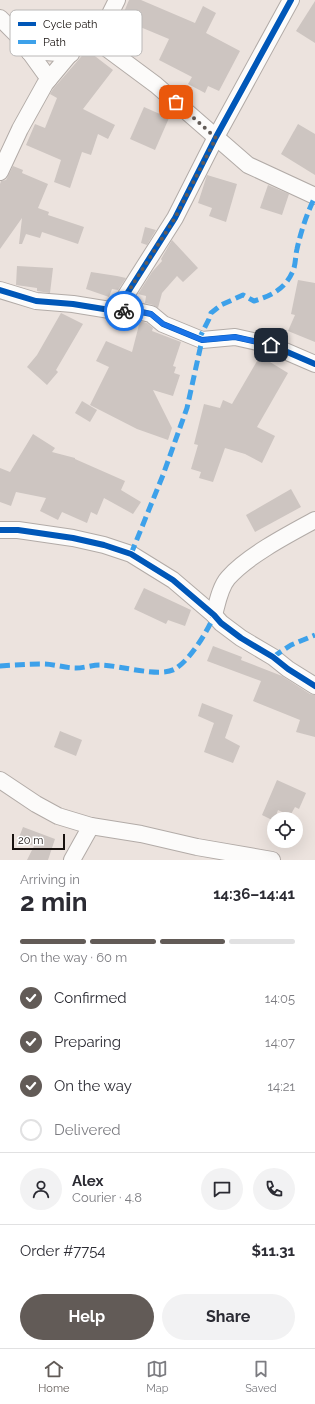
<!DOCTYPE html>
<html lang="en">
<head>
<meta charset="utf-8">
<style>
	body { margin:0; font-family:Raleway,sans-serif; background:#f2f2f3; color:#2b2b33; height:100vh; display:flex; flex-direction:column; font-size:15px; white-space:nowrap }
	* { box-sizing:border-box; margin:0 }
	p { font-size:13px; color:#7c7c81 }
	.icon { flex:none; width:22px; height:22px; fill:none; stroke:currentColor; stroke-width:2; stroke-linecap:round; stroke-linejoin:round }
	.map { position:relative; height:860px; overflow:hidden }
	.drawer { display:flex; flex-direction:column; background:#fff; flex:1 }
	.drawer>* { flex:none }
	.buttons { position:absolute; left:267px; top:812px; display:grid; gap:8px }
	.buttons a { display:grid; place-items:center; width:36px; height:36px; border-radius:50%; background:#fff; box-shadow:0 4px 16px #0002; font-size:20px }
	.scale { position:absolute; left:12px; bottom:10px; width:53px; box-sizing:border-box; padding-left:4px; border:2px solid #18120f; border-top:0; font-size:11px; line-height:14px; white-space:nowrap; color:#18120f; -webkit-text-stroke:3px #fff; paint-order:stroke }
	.pin { position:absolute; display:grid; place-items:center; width:34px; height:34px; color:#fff; margin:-17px; border-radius:8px; box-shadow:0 2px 6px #0006 }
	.courier { position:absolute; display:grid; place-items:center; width:40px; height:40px; margin:-20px; border:3px solid #1a73e8; border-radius:50%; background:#fff; color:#222; box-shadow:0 1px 5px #0007 }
	.head em { font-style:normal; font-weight:700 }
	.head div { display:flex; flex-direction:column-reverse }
	.head { display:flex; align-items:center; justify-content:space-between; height:68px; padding:0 20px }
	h1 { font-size:26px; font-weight:700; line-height:30px }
	.bar { display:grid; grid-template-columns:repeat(4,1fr); gap:6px 4px; align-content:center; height:48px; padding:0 20px }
	.bar i { height:5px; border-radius:3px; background:#e1e1e2 }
	.bar .active { background:#625b57 }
	.bar p { grid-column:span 4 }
	.line { display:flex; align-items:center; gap:10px; padding:0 20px; border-top:1px solid #e1e1e2 }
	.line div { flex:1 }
	.round { display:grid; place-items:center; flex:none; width:42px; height:42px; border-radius:21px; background:#f2f2f3 }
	ol { padding:0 20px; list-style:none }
	li { display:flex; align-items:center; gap:12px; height:44px }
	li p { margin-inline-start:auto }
	li .icon { padding:4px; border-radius:50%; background:#625b57; color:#fff; stroke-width:4 }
	li:last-child { color:#7c7c81 }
	li i { width:22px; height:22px; border:2px solid #e1e1e2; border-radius:50% }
	.primary-button { display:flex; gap:8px; margin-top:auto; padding:8px 20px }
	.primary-button a { flex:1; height:46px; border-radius:24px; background:#625b57; color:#fff; font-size:16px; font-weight:700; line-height:46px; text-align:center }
	.primary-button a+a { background:#f2f2f3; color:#2b2b33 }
	.dock { display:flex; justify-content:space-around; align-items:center; height:56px; border-top:1px solid #e1e1e2; background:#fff; font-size:11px; color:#7c7c81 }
	.dock a { display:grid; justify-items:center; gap:2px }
	.dock .active { color:#625b57 }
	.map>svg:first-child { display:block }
	.building { fill:#cdc5c1 }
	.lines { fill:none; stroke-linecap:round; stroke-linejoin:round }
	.minor-casing { stroke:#b2aba7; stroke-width:18 }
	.minor { stroke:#fcfbfa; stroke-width:16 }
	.quiet { stroke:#3da1ea; stroke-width:5; stroke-dasharray:10 5; stroke-linecap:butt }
	.cycleway-casing { stroke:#fff; stroke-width:8 }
	.cycleway { stroke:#0057b8; stroke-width:6 }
	.done { stroke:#625b57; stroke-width:4; stroke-dasharray:0 7.2 }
	.route { stroke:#1a73e8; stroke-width:5 }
	.key { fill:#fff; stroke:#bab8b7; stroke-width:1 }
	.key-label { font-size:11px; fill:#18120f }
</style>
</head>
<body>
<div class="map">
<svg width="315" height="860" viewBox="0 0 315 860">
	<rect width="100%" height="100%" fill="#ece3de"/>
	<g class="building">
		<path d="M 129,0 L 141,0 L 195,23 L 203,6 L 216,13 L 206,33 L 240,51 L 219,91 L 208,86 L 205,93 L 188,84 L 192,77 L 159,60 L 169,39 L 121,19 Z"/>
		<path d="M 315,1 L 315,43 L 296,31 Z"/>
		<path d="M 87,50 L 113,70 L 83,109 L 115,125 L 108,139 L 98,134 L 91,155 L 82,152 L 70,188 L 54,182 L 61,160 L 26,145 L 35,124 L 45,128 L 57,98 L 50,94 L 53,89 Z"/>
		<path d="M 144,107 L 169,118 L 155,150 L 130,139 Z"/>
		<path d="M 298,124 L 315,134 L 315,175 L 281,154 Z"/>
		<path d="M 13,166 L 23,170 L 22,173 L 48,184 L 38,208 L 49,212 L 48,215 L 84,227 L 78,244 L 42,232 L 40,238 L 26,234 L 22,244 L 19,244 L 22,218 L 0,249 L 0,184 L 1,181 L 6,180 Z"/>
		<path d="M 207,175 L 237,184 L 226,222 L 209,216 L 212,208 L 198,203 Z"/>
		<path d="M 268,185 L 289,194 L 282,215 L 260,208 Z"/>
		<path d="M 145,227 L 156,230 L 147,245 L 141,243 Z"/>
		<path d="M 172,240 L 198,268 L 183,282 L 177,276 L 162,293 L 158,308 L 153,305 L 145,303 L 146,296 L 138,294 L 152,272 L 162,261 L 161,259 Z"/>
		<path d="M 17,266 L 53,268 L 50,293 L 37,291 L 37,288 L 16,285 Z"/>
		<path d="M 91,272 L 117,276 L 126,278 L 118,290 L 112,289 L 109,297 L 86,289 Z"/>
		<path d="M 298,280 L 315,283 L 315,342 L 288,331 L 295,315 L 291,314 Z"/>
		<path d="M 61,313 L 83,324 L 56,370 L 58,372 L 47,385 L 27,367 L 37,355 Z"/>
		<path d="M 140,321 L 147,323 L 153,328 L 152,331 L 181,342 L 173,366 L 176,367 L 174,373 L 180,375 L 173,396 L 153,390 L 172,428 L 168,440 L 137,429 L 90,405 L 109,367 L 96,361 L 106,341 L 132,352 Z"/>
		<path d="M 260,356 L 288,373 L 257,427 L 275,436 L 262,463 L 245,454 L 225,448 L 213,482 L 199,478 L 201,472 L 191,469 L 198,445 L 194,444 L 204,404 L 220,408 L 223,400 L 232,404 Z"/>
		<path d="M 82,401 L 97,410 L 90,422 L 75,413 Z"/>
		<path d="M 33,434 L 55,448 L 52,452 L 75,458 L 75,459 L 125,481 L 121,490 L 141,502 L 133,514 L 104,498 L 97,515 L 91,512 L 87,523 L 62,512 L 58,520 L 40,511 L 46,498 L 16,492 L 11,506 L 0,502 L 0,468 L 10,472 Z"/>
		<path d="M 291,489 L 301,507 L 255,532 L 246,515 Z"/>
		<path d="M 144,588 L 191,610 L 185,626 L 168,620 L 166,624 L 134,609 Z"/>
		<path d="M 213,646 L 242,657 L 241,660 L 282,676 L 310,694 L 315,695 L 315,737 L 296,732 L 300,720 L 253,701 L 261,681 L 207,661 Z"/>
		<path d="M 202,703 L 233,715 L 225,738 L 240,746 L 233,763 L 204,752 L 214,723 L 198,716 Z"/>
		<path d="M 60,731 L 82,740 L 76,756 L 54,747 Z"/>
		<path d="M 277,780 L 306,793 L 299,809 L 295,807 L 290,816 L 278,810 L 274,821 L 262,815 Z"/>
		<path d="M 23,827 L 55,839 L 48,860 L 27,860 L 34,846 L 18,840 Z"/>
	</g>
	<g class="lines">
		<g class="minor-casing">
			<g id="minor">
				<path d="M 0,18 L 18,36 L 49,79"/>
				<path d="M 90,36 L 156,85 L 248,165 L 315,196"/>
				<path d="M 29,52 L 45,52 L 71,54"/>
				<path d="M 0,172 L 20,129 L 45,84 L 75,48 L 108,18 L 117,0"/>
				<path d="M 0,290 L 36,301 L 73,304 L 116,311 L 137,311 L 151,314 L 163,324 L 202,340 L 235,337 L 271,345 L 315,364"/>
				<path d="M 116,311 L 175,218 L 216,137 L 291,0"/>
				<path d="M 0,530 L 18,530 L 73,538 L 104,545 L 131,554 L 173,580 L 214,615 L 221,623 L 241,638 L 273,657 L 288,669 L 315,686"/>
				<path d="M 214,615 C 217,604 220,587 228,578 C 247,556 289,534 315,520"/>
				<path d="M 0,780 L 36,804 L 58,816 L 91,826 L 141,834 L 197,847 L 272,860"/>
				<path d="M 72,860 L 91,826"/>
			</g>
		</g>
		<use href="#minor" class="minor"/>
		<g class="quiet">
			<path d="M 131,554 L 163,475 L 187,408 L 202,340 L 200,337 L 209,319 L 211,313 L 221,305 L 243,295 L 254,301 C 270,296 284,290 292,273 C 296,266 295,257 297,249 C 301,231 307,213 315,197"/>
			<path d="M 273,657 L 291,645 L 315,635"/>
			<path d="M 0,666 C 14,665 28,664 43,664 C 54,664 65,668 76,668 C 84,668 92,665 100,665 C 119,665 159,678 175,669 C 190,660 208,631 214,615"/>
		</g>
		<g class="cycleway-casing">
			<g id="cycleway">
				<path d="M 0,290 L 36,301 L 73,304 L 116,311 L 137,311 L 151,314 L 163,324 L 202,340 L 235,337 L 271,345 L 315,364"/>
				<path d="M 116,311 L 175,218 L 216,137 L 291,0"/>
				<path d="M 0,530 L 18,530 L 73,538 L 104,545 L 131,554 L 173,580 L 214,615 L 221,623 L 241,638 L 273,657 L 288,669 L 315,686"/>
			</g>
		</g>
		<use href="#cycleway" class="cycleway"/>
	</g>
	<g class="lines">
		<path class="done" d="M 124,311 L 116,311 L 175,218 L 216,138 L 176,102"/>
		<path class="route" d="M 124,311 L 137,311 L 151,314 L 163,324 L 202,340 L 235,337 L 271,345"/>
	</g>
	<rect x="10" y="10" width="132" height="46" rx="6" class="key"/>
	<rect x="18" y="22" width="18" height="4" fill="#0057b8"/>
	<rect x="18" y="40" width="18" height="4" fill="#3da1ea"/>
	<g class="key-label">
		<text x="43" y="28">Cycle path</text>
		<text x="43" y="46">Path</text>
	</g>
</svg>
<div class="buttons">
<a><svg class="icon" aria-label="locate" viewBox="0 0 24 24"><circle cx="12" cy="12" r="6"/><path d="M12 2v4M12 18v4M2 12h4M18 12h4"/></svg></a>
</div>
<div class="scale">20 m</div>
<div class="pin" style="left:176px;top:102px;background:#ea580c"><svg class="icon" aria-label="bag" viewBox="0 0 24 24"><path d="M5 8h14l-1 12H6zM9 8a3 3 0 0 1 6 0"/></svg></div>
<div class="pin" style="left:271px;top:345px;background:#1f2937"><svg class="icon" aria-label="home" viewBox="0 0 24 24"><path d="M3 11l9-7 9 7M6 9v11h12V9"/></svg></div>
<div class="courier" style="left:124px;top:311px"><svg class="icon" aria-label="bike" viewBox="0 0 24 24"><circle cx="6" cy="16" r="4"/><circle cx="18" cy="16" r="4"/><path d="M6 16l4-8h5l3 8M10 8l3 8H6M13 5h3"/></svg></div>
</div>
<section class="drawer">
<div class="head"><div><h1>2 min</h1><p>Arriving in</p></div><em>14:36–14:41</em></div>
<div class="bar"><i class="active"></i><i class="active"></i><i class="active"></i><i></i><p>On the way · 60 m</p></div>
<ol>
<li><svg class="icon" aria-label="check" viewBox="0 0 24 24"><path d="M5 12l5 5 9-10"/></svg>Confirmed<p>14:05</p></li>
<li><svg class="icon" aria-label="check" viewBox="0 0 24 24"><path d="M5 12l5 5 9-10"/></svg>Preparing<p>14:07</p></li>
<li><svg class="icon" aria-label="check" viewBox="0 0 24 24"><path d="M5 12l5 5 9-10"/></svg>On the way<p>14:21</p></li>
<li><i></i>Delivered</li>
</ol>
<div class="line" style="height:72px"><a class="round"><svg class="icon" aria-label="person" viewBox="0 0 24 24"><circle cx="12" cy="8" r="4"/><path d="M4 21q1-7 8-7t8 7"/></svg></a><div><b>Alex</b><p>Courier · 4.8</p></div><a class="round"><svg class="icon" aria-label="chat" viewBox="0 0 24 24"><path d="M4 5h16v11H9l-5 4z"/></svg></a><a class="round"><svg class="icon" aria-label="phone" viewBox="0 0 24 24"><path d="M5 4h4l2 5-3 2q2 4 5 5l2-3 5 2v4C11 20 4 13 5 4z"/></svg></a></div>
<div class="line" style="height:52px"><div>Order #7754</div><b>$11.31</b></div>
<div class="primary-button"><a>Help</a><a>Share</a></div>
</section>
<nav class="dock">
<a class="active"><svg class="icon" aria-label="home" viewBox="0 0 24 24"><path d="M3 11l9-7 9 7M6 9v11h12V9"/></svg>Home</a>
<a><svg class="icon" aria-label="map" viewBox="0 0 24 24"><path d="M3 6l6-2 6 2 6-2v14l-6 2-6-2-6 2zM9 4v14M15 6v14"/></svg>Map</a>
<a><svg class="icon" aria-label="saved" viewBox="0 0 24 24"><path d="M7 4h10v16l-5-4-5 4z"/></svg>Saved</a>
</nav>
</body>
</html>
